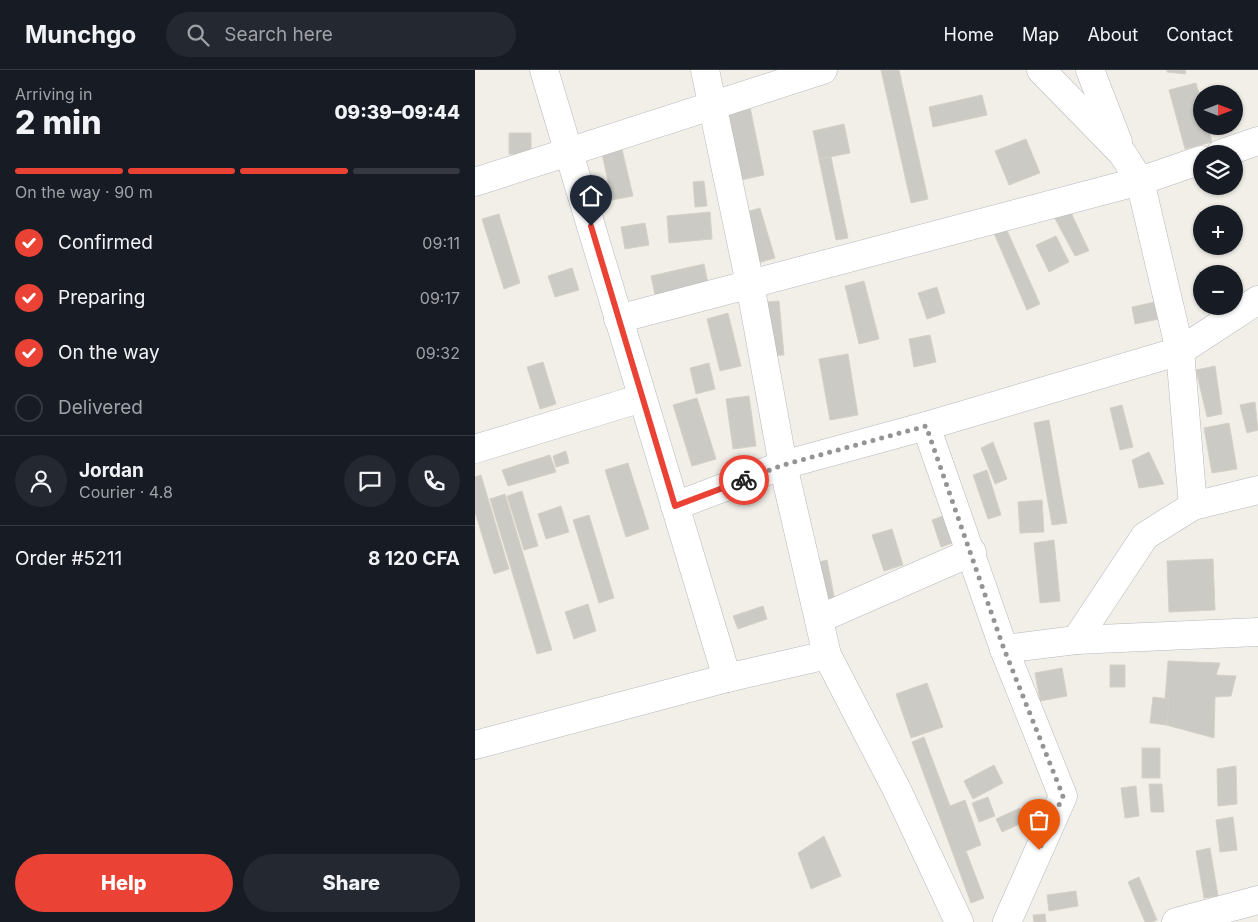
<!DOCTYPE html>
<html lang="en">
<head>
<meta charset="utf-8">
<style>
	body { margin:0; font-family:Inter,sans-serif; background:#242831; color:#f1f3f6; height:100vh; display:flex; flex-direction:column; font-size:19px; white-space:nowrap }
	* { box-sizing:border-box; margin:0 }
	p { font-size:16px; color:#9ea1a6 }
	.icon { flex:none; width:28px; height:28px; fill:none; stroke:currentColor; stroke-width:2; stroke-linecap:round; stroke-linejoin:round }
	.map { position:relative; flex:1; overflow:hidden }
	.sheet { display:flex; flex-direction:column; background:#171b24; width:475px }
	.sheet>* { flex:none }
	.needle { width:32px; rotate:90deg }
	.tools { position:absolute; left:718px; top:15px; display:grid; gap:10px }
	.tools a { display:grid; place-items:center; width:50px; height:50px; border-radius:50%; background:#171b24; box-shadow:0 1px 4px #0004; font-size:25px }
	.pin { position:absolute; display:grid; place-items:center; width:42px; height:42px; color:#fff; margin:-51px -21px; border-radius:50% 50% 50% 0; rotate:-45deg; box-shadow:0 0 5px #0007 }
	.pin .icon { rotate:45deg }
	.courier { position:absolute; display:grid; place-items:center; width:50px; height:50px; margin:-25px; border:4px solid #ea4335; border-radius:50%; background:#fff; color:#222; box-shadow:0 1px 6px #0007 }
	.head em { font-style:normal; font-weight:800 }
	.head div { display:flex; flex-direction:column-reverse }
	.head { display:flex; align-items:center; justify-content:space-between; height:85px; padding:0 15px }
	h1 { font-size:32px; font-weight:800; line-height:38px }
	.bar { display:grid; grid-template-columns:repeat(4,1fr); gap:8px 5px; align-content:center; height:60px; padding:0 15px }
	.bar i { height:6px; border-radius:4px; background:#363941 }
	.bar .active { background:#ea4335 }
	.bar p { grid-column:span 4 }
	.line { display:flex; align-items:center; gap:12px; padding:0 15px; border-top:1px solid #363941 }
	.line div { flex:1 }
	.round { display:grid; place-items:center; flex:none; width:52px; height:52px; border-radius:26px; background:#242831 }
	ol { padding:0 15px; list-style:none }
	li { display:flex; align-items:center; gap:15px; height:55px }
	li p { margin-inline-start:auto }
	li .icon { padding:5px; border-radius:50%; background:#ea4335; color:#fff; stroke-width:4 }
	li:last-child { color:#9ea1a6 }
	li i { width:28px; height:28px; border:2px solid #363941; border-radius:50% }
	.button { display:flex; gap:10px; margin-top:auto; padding:10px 15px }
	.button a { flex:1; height:58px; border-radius:30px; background:#ea4335; color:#fff; font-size:20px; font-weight:800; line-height:58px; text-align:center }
	.button a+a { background:#242831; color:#f1f3f6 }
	header { display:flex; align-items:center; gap:30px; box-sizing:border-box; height:70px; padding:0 25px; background:#171b24; border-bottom:1px solid #363941 }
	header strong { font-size:24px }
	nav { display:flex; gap:28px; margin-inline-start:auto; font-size:18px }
	.search { width:350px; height:45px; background:#242831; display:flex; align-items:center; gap:12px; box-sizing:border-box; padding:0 18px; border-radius:28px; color:#9ea1a6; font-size:19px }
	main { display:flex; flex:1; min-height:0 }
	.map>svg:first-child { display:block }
	.building { fill:#cccac5; stroke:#d6d1c6 }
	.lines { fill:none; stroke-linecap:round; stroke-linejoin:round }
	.minor-casing { stroke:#b5b8bc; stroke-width:29 }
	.minor { stroke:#fff; stroke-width:28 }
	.done { stroke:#929495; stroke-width:5; stroke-dasharray:0 9 }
	.route { stroke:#ea4335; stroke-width:6 }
</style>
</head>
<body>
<header>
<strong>Munchgo</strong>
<div class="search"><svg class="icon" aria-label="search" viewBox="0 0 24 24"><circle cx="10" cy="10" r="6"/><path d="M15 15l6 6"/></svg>Search here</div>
<nav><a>Home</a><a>Map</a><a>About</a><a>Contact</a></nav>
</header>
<main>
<section class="sheet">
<div class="head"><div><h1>2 min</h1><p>Arriving in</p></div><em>09:39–09:44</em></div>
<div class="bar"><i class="active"></i><i class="active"></i><i class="active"></i><i></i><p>On the way · 90 m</p></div>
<ol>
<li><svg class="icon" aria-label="check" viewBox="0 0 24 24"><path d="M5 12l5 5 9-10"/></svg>Confirmed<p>09:11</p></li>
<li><svg class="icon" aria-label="check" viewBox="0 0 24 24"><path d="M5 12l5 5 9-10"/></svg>Preparing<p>09:17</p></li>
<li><svg class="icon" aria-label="check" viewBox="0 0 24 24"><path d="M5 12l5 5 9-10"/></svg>On the way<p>09:32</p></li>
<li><i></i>Delivered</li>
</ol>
<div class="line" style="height:90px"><a class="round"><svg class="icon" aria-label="person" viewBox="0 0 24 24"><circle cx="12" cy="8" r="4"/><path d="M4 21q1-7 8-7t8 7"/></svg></a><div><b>Jordan</b><p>Courier · 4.8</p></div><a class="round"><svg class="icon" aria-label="chat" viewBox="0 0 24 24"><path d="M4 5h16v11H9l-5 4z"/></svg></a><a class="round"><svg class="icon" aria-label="phone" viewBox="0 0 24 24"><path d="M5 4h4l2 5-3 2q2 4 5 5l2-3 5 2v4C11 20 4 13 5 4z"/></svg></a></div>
<div class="line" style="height:65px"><div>Order #5211</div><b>8 120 CFA</b></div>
<div class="button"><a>Help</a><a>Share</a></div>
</section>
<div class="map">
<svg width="783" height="852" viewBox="0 0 783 852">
	<rect width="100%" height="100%" fill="#f1efe8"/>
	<g class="building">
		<path d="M 406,0 L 424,0 L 453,129 L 436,133 Z"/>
		<path d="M 692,0 L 710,0 L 711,4 L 692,2 Z"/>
		<path d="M 721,13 L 726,32 L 726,56 L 733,56 L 737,72 L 710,79 L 694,20 Z"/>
		<path d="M 507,25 L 512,45 L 458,57 L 454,37 Z"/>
		<path d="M 275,37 L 289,105 L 257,112 L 243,44 Z"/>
		<path d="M 369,54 L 375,83 L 344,89 L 338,61 Z"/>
		<path d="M 34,63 L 56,63 L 56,85 L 34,84 Z"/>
		<path d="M 551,69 L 565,103 L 534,115 L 520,81 Z"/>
		<path d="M 146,75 L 158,126 L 137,130 L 126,79 Z"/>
		<path d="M 356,87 L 373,168 L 361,170 L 344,89 Z"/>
		<path d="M 229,111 L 232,136 L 220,137 L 218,112 Z"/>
		<path d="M 592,134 L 614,181 L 600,186 L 577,143 Z"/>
		<path d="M 285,138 L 300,188 L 279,194 L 264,144 Z"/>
		<path d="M 235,142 L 237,169 L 194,173 L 192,146 Z"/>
		<path d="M 24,144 L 45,213 L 29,219 L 7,149 Z"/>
		<path d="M 170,153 L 174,175 L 150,179 L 146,157 Z"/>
		<path d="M 530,156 L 565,234 L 552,240 L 518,161 Z"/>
		<path d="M 581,166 L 594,192 L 574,202 L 561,175 Z"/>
		<path d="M 229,194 L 233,213 L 180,225 L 176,206 Z"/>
		<path d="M 97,198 L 104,220 L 80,227 L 73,206 Z"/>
		<path d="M 389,211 L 404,269 L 384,274 L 370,216 Z"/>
		<path d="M 462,217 L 470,243 L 452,249 L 443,223 Z"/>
		<path d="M 304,231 L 309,285 L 293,286 L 289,232 Z"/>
		<path d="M 680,232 L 684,249 L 660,254 L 657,237 Z"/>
		<path d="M 253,243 L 266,296 L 245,301 L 232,249 Z"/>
		<path d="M 455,265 L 461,292 L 439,297 L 434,269 Z"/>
		<path d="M 373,284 L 383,345 L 355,350 L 344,289 Z"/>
		<path d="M 68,292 L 81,334 L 65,339 L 52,297 Z"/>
		<path d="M 234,293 L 240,319 L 221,324 L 215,298 Z"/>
		<path d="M 740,296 L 747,344 L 732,347 L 721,300 Z"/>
		<path d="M 274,326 L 281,376 L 258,379 L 251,329 Z"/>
		<path d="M 222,328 L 241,389 L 217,396 L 198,335 Z"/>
		<path d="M 780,332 L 783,360 L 772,363 L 765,335 Z"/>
		<path d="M 647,335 L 658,377 L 645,380 L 635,338 Z"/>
		<path d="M 574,350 L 592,453 L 577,455 L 559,353 Z"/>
		<path d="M 754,353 L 762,399 L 737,403 L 729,358 Z"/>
		<path d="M 518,372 L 532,409 L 520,414 L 506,378 Z"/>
		<path d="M 91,381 L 94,393 L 81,397 L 78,386 Z"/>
		<path d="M 674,382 L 689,414 L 664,418 L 657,390 Z"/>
		<path d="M 75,385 L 81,402 L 33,416 L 27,400 Z"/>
		<path d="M 153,393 L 174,459 L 151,467 L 130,400 Z"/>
		<path d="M 512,400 L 526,445 L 513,449 L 498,405 Z"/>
		<path d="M 6,405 L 34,499 L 19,504 L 0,442 L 0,407 Z"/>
		<path d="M 47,421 L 63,476 L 49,480 L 32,426 Z"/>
		<path d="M 30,424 L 77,580 L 62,584 L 15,429 Z"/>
		<path d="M 567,430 L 569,462 L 545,463 L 543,432 Z"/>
		<path d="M 86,436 L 94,462 L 71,469 L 63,444 Z"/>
		<path d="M 114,445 L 139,528 L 124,533 L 98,450 Z"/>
		<path d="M 468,446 L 477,473 L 466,477 L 457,450 Z"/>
		<path d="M 417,459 L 428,495 L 409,501 L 397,465 Z"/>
		<path d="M 579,470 L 585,531 L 565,533 L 559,473 Z"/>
		<path d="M 738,489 L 740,540 L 694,542 L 692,491 Z"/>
		<path d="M 352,490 L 360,531 L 347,533 L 339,493 Z"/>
		<path d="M 113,534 L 121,561 L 99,569 L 90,542 Z"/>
		<path d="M 288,536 L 292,549 L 263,559 L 258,546 Z"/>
		<path d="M 693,591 L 745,593 L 741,605 L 761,606 L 756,626 L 740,627 L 739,668 L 688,654 Z"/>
		<rect x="635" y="595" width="15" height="22"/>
		<path d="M 587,598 L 592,626 L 565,631 L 560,603 Z"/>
		<path d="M 452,613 L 468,657 L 436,668 L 421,624 Z"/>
		<path d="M 678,627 L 694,629 L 692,655 L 675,653 Z"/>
		<path d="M 449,667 L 475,736 L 490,730 L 506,775 L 491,781 L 509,828 L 496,833 L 437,672 Z"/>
		<rect x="667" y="678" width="18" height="30"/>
		<path d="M 519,695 L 528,713 L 498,729 L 489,711 Z"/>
		<path d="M 761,696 L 762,734 L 743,736 L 742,699 Z"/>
		<path d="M 674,714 L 687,714 L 689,742 L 676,742 Z"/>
		<path d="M 661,716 L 664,746 L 650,748 L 646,718 Z"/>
		<path d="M 513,727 L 520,746 L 504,752 L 497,733 Z"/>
		<path d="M 545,738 L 551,751 L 527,762 L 521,749 Z"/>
		<path d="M 758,747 L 762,780 L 745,782 L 741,750 Z"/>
		<path d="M 349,766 L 366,806 L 336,819 L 323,783 Z"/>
		<path d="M 735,778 L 743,826 L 729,828 L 721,781 Z"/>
		<path d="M 664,807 L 682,850 L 677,852 L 670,852 L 653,812 Z"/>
		<path d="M 601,821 L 603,836 L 574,841 L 572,825 Z"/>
		<path d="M 570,844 L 571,852 L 559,852 L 558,845 Z"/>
	</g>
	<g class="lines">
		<g class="minor-casing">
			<g id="minor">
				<path d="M 69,0 L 252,608"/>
				<path d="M 230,0 L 275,214 L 308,395 L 352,585 L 422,720 L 484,852"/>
				<path d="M 566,0 L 647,83 L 665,111 L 705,281 L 718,436"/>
				<path d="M 615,0 L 643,72"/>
				<path d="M 745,84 L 783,71"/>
				<path d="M 0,112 L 348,0"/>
				<path d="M 143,249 L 665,111 L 726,90"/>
				<path d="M 451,356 L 529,579 L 588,726 L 532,852"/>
				<path d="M 0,379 L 167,328"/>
				<path d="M 200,436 L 308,395 L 451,356 L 705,281 L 783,230"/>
				<path d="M 344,549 L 497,482"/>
				<path d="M 601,570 L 670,466 L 718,436 L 783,420"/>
				<path d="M 529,579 L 601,570 L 783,562"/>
				<path d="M 0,675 L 252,608 L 352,585"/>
				<path d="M 701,852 L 783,830"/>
			</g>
		</g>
		<use href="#minor" class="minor"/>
	</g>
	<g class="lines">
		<path class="done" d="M 269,410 L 308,395 L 451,356 L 529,579 L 588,726 L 564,780"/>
		<path class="route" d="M 116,156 L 200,436 L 269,410"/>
	</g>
</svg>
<div class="tools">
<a><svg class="needle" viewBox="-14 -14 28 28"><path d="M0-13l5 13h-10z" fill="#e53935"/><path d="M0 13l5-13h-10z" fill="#9ea1a6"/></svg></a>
<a><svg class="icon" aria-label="layers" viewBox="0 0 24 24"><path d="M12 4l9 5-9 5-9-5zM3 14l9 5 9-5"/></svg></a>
<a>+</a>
<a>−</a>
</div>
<div class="pin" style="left:564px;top:780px;background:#ea580c"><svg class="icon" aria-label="bag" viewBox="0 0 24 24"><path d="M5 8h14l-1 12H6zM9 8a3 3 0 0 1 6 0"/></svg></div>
<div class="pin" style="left:116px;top:156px;background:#1f2937"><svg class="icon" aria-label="home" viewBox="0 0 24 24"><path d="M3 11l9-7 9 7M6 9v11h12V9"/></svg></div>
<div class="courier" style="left:269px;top:410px"><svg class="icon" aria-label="bike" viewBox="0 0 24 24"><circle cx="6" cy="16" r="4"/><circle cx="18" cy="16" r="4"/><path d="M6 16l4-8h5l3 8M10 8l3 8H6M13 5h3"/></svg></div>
</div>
</main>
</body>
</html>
